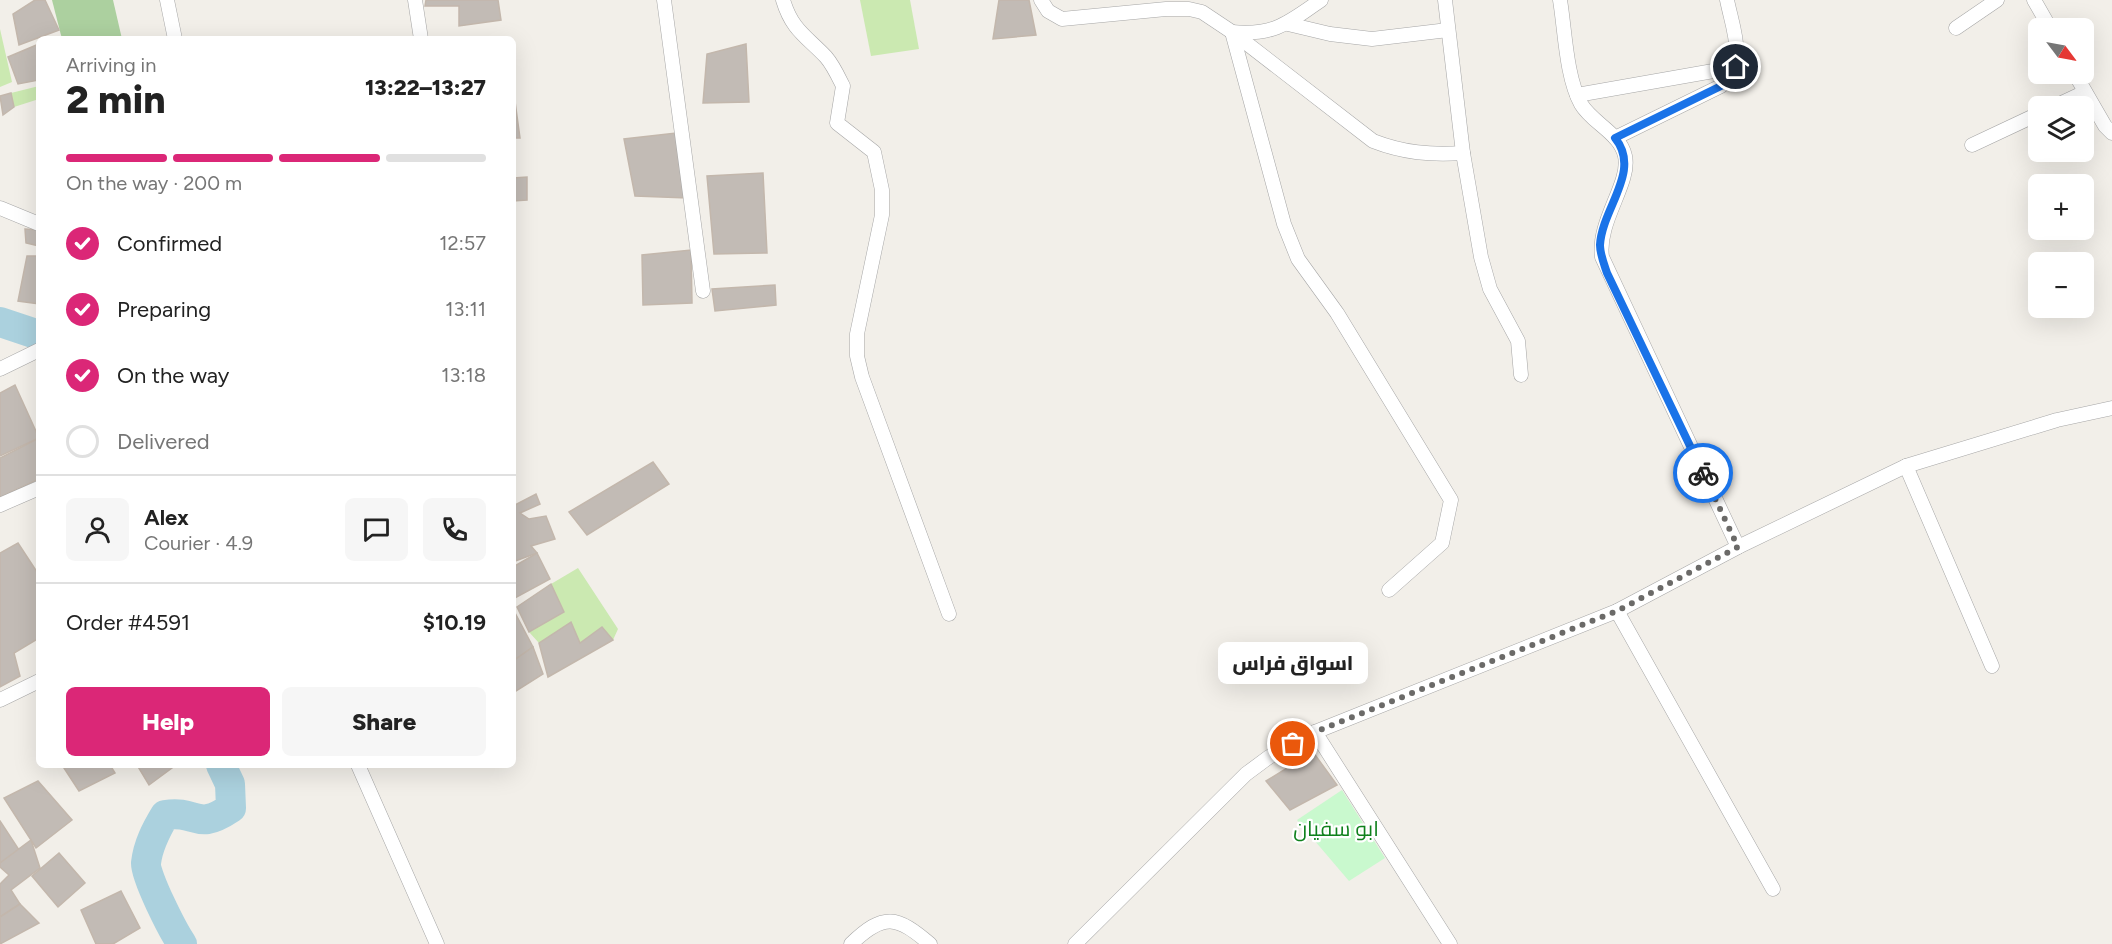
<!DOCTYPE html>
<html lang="en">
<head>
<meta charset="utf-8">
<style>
	body { margin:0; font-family:Figtree,Cairo,sans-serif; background:#f6f6f6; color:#222; height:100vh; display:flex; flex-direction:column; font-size:22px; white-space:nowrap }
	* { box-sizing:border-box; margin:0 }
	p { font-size:20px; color:#767676 }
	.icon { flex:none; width:33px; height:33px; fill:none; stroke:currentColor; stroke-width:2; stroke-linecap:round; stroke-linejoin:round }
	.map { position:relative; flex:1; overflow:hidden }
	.side { position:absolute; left:36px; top:36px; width:480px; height:732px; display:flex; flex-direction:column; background:#fff; border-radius:9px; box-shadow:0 6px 24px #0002 }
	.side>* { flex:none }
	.needle { width:39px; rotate:122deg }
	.tools { position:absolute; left:2028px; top:18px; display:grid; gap:12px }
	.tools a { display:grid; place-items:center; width:66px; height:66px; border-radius:9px; background:#fff; box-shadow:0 6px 24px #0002; font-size:30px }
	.pin { position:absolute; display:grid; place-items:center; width:51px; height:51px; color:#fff; margin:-26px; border:3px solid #fff; border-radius:50%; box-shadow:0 2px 6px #0007 }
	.courier { position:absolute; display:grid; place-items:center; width:60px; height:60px; margin:-30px; border:4px solid #1a73e8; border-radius:50%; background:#fff; color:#222; box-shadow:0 2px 8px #0007 }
	.bubble { position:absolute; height:42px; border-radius:9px; background:#fff; box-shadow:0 6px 24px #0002; font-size:20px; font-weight:800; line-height:42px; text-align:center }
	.headline em { font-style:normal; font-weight:800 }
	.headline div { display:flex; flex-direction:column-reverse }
	.headline { display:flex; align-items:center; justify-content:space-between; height:102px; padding:0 30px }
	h1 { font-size:39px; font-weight:800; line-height:45px }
	.bar { display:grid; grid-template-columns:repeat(4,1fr); gap:9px 6px; align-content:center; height:72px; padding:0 30px }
	.bar i { height:8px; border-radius:4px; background:#e0e0e0 }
	.bar .on { background:#db2777 }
	.bar p { grid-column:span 4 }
	.line { display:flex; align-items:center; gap:15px; padding:0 30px; border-top:2px solid #e0e0e0 }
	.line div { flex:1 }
	.round { display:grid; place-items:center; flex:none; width:63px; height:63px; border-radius:9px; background:#f6f6f6 }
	ol { padding:0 30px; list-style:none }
	li { display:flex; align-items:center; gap:18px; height:66px }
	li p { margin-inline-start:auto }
	li .icon { padding:6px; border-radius:50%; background:#db2777; color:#fff; stroke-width:4 }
	li:last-child { color:#767676 }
	li i { width:33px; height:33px; border:3px solid #e0e0e0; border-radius:50% }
	.primary-button { display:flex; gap:12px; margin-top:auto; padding:12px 30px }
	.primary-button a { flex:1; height:69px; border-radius:9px; background:#db2777; color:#fff; font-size:24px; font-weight:800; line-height:69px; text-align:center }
	.primary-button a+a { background:#f6f6f6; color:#222 }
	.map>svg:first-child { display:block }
	.grass { fill:#cbe9b1 }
	.forest { fill:#acd09f }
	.park { fill:#c9f9ce }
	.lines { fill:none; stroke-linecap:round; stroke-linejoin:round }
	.river { stroke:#abd1de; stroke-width:30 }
	.building { fill:#c2bbb5; stroke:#c3b7ac; stroke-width:1.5 }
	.minor-casing { stroke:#a6a6a6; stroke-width:15 }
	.minor { stroke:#fff; stroke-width:14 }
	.done { stroke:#6b6a68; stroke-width:6; stroke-dasharray:0 10.8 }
	.route { stroke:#1a73e8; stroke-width:8 }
	.labels { text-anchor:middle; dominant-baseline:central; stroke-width:4.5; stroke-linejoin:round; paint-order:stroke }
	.park-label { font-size:21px; fill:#0f811c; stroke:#fff }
</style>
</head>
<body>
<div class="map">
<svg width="2112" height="944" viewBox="0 0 2112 944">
	<rect width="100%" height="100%" fill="#f2efe9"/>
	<g class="grass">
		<path d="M 860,0 L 910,0 L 919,49 L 871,56 Z"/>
		<path d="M 0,29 L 12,82 L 0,87 Z"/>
		<path d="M 39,86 L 39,99 L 14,107 L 11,93 Z"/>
		<path d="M 578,568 L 618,629 L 613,640 L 602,627 L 580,643 L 571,622 L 539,643 L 529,632 L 564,612 L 551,584 Z"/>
	</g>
	<path class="forest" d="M 52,0 L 113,0 L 122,39 L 62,39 Z"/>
	<path class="park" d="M 1342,790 L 1385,858 L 1349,881 L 1297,820 Z"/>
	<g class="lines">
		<g class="river">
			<path d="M 0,322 L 39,335"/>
			<path d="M 182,944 C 173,931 145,876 146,863 C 148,845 156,830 165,815 C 199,810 195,832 231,808 L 230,784 L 221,765"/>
		</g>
	</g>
	<g class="building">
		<path d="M 35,0 L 45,0 L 59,30 L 19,45 L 13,14 Z"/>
		<path d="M 426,0 L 498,0 L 501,20 L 459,26 L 459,6 L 425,6 Z"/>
		<path d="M 999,0 L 1029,0 L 1036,35 L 993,39 Z"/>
		<path d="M 39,44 L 39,80 L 18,84 L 8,57 Z"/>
		<path d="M 746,44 L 749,102 L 703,103 L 707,54 Z"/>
		<path d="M 11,93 L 14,107 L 3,115 L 0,96 Z"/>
		<path d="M 514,94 L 520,138 L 513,138 Z"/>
		<path d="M 676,133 L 687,198 L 635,196 L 624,139 Z"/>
		<path d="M 763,173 L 767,253 L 714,254 L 707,176 Z"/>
		<path d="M 527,177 L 527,200 L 513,201 L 513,178 Z"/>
		<path d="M 25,229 L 39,230 L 39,246 L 26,243 Z"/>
		<path d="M 691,250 L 692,303 L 643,305 L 642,255 Z"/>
		<path d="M 27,256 L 39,256 L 39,304 L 18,301 Z"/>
		<path d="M 775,285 L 776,305 L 715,311 L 712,289 Z"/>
		<path d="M 15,385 L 39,438 L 0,456 L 0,393 Z"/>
		<path d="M 39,438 L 39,479 L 0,497 L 0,458 Z"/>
		<path d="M 653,462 L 669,484 L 587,535 L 569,512 Z"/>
		<path d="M 536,494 L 540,504 L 520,513 L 529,519 L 546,516 L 555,539 L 531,546 L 537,553 L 513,562 L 513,506 Z"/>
		<path d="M 18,543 L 39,575 L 39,638 L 14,653 L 20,676 L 0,687 L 0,553 Z"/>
		<path d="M 537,553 L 550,579 L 513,599 L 513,567 Z"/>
		<path d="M 551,584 L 564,612 L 529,632 L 517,607 Z"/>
		<path d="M 513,609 L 533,647 L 513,661 Z"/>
		<path d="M 571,622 L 580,643 L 602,627 L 613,640 L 548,677 L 539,643 Z"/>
		<path d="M 533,647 L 543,674 L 513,693 L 513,661 Z"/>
		<path d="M 1313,752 L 1337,785 L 1290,810 L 1266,781 Z"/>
		<path d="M 62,765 L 110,765 L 115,773 L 79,791 Z"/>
		<path d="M 137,765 L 176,765 L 149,785 Z"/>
		<path d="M 38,781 L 72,820 L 36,848 L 4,798 Z"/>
		<path d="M 0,821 L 21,853 L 0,863 Z"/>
		<path d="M 31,840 L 40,868 L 11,890 L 20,904 L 0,917 L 0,884 L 9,875 L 0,867 L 0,863 Z"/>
		<path d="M 59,853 L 85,883 L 58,907 L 32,876 Z"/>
		<path d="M 121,891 L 140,928 L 113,944 L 96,944 L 81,910 Z"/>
		<path d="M 20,904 L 39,923 L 0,944 L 0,917 Z"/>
	</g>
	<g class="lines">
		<g class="minor-casing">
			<g id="minor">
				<path d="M 167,0 L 175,39"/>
				<path d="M 415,0 L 421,39"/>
				<path d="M 664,0 L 703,291"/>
				<path d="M 783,0 C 792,30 806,36 826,57 C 833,65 838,76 843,86 L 837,123 L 874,152 L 882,190 L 882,215 L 857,334 L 857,356 L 862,377 L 949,614"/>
				<path d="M 1041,0 L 1048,11 L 1062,19 L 1166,9 L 1189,9 L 1202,12 L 1232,32 L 1373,141 C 1404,153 1430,155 1463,153"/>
				<path d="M 1321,0 C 1288,23 1274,36 1232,32 L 1284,224 L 1298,259 L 1337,313 L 1451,500 L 1442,543 L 1389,590"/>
				<path d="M 1445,0 L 1463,153 L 1481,257 L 1490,289 L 1518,341 L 1521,375"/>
				<path d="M 1560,0 C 1565,30 1566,77 1581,104 C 1592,123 1620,133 1625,156 C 1631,183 1597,221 1602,257 L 1738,547"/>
				<path d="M 2034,0 L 2050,28"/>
				<path d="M 1288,24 L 1330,34 L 1372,39 L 1448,30"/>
				<path d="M 1956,28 L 1997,0"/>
				<path d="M 2075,74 L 2105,126 L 2112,133"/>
				<path d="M 1577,95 L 1736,67"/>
				<path d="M 2055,106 L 2085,92"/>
				<path d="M 1615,138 L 1721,86 C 1748,63 1733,30 1727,0"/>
				<path d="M 1972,145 L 2038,114"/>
				<path d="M 0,208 L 39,224"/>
				<path d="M 0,369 L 39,350"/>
				<path d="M 1906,466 L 1992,666"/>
				<path d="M 0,505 L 39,488"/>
				<path d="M 1617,611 L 1773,889"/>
				<path d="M 0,700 L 39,681"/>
				<path d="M 1315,732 L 1450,944"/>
				<path d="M 358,765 L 437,944"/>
				<path d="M 851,944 C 884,912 897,916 930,944"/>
				<path d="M 1075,944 L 1246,774 L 1269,757 L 1315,732 L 1617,611 L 1738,547 L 1906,466 L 2057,420 L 2112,408"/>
			</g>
		</g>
		<use href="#minor" class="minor"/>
	</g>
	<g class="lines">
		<path class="done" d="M 1293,744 L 1315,732 L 1617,611 L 1738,547 L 1703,473"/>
		<path class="route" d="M 1703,473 L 1607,273 C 1604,264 1600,254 1600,245 C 1602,208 1642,171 1615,138 L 1721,86 L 1731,78 L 1736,67"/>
	</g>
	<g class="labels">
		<g class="park-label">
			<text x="1336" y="828">ابو سفيان</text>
		</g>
	</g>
</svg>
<div class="tools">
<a><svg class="needle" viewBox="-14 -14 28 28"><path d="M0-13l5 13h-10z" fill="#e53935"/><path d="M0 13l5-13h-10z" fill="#767676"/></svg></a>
<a><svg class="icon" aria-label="layers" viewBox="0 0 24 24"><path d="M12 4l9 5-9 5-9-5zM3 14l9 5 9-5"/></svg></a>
<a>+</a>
<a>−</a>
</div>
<div class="pin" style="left:1293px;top:744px;background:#ea580c"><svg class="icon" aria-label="bag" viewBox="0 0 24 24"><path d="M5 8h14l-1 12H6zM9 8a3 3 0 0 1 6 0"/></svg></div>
<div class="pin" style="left:1736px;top:67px;background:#1f2937"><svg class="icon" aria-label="home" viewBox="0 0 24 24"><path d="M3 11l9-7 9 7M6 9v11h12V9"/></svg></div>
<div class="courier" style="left:1703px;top:473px"><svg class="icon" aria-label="bike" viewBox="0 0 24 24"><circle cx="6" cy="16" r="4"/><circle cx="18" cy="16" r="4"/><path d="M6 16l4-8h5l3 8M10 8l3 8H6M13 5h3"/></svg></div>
<div class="bubble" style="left:1218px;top:642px;width:150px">اسواق فراس</div>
<section class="side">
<div class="headline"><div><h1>2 min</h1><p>Arriving in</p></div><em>13:22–13:27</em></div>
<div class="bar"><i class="on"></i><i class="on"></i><i class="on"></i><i></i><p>On the way · 200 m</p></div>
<ol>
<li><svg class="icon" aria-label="check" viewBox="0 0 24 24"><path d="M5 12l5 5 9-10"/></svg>Confirmed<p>12:57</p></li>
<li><svg class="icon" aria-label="check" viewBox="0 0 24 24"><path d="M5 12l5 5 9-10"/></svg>Preparing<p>13:11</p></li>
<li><svg class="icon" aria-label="check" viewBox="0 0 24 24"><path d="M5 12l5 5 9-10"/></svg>On the way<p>13:18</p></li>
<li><i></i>Delivered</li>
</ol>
<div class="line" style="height:108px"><a class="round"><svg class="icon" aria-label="person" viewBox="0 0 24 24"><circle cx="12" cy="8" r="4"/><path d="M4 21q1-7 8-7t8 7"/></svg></a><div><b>Alex</b><p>Courier · 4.9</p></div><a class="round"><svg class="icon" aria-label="chat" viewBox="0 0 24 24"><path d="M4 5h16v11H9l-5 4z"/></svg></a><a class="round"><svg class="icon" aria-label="phone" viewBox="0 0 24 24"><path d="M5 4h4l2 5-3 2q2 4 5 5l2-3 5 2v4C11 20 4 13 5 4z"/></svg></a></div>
<div class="line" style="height:78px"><div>Order #4591</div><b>$10.19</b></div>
<div class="primary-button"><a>Help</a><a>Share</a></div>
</section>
</div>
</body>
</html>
